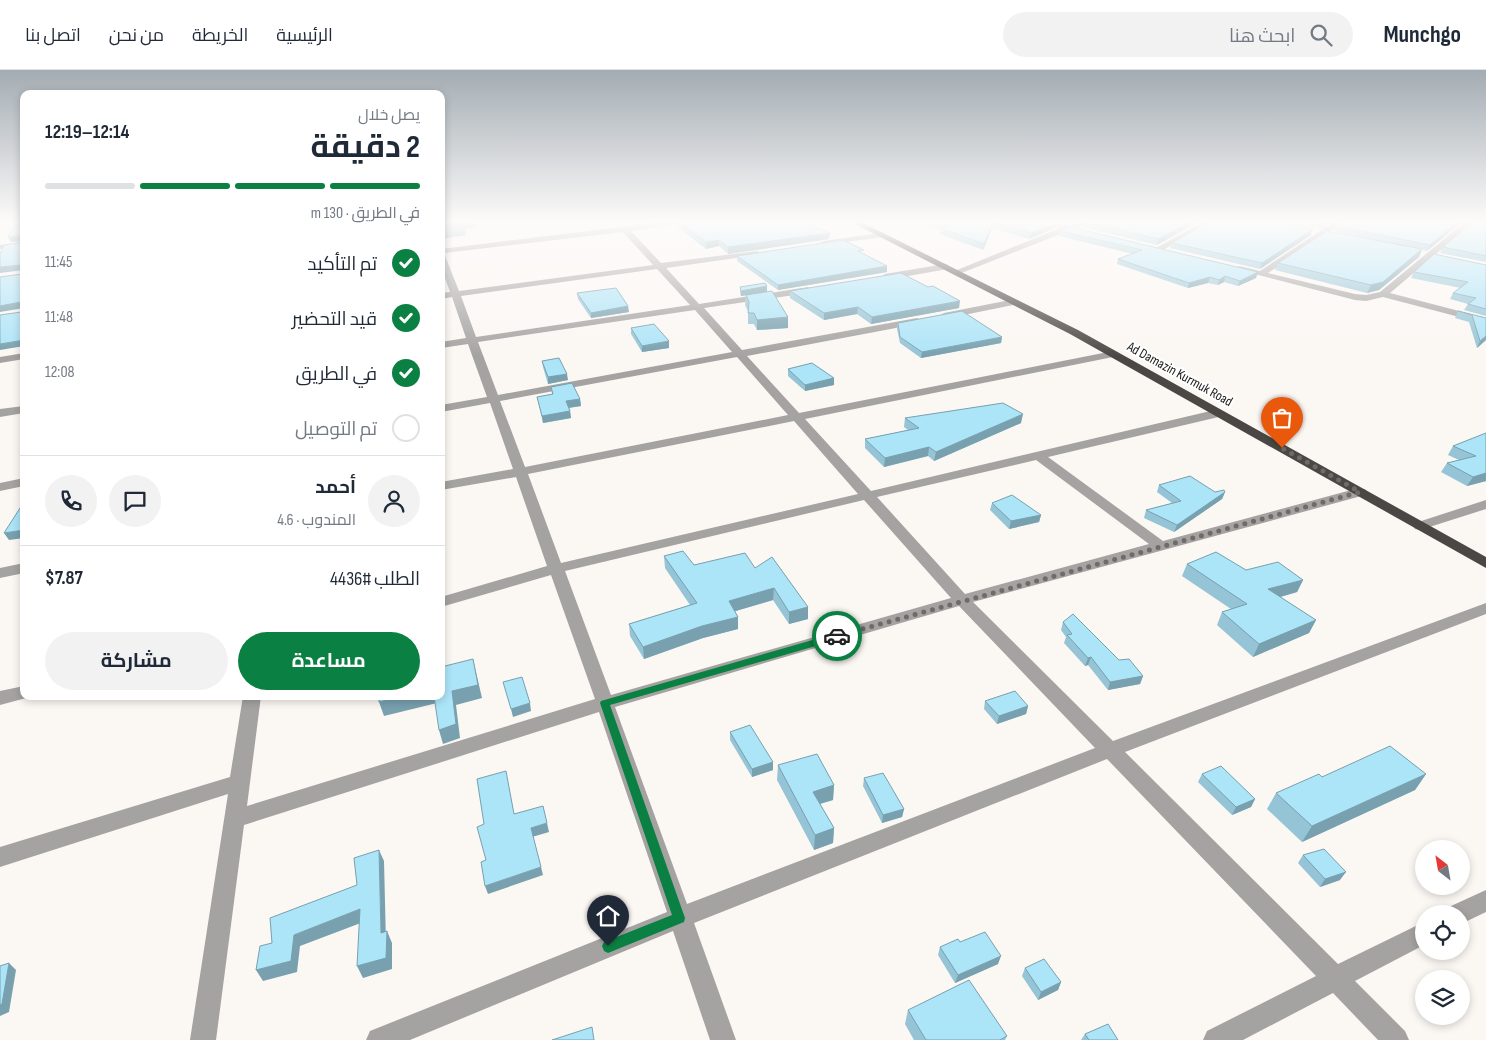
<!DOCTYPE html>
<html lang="ar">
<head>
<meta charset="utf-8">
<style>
	body { margin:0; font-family:"Sofia Sans Condensed",Cairo,sans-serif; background:#f2f2f3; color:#1f2937; direction:rtl; height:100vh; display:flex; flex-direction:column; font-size:19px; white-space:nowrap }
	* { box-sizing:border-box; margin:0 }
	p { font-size:16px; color:#747a83 }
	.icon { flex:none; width:28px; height:28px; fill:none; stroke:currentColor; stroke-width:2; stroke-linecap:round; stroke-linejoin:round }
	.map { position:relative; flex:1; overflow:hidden; direction:ltr }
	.drawer { position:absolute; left:20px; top:20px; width:425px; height:610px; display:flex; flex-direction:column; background:#fff; border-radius:10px; box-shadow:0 2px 8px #0003; direction:rtl }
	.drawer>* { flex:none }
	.needle { width:32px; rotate:329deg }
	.buttons { position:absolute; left:1415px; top:770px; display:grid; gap:10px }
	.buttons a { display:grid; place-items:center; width:55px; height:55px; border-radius:50%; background:#fff; box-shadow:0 2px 8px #0003; font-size:25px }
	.pin { position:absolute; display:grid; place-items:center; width:42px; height:42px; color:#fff; margin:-51px -21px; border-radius:50% 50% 50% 0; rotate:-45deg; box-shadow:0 0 5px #0007 }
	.pin .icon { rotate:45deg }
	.courier { position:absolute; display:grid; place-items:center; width:50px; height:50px; margin:-25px; border:4px solid #0b8043; border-radius:50%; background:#fff; color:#222; box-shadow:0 1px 6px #0007 }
	.head em { font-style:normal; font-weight:700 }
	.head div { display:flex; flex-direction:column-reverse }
	.head { display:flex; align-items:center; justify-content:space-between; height:85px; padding:0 25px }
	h1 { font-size:32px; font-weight:700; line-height:38px }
	.bar { display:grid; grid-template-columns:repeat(4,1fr); gap:8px 5px; align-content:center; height:60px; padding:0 25px }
	.bar i { height:6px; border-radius:4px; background:#e0e1e3 }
	.bar .active { background:#0b8043 }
	.bar p { grid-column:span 4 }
	.line { display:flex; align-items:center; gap:12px; padding:0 25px; border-top:1px solid #e0e1e3 }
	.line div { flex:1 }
	.round { display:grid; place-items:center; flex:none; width:52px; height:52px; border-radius:26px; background:#f2f2f3 }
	ol { padding:0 25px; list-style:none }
	li { display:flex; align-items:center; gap:15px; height:55px }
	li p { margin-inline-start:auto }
	li .icon { padding:5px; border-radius:50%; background:#0b8043; color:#fff; stroke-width:4 }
	li:last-child { color:#747a83 }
	li i { width:28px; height:28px; border:2px solid #e0e1e3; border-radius:50% }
	.cta { display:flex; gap:10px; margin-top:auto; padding:10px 25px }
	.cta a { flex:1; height:58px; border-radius:30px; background:#0b8043; color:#fff; font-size:20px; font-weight:700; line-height:58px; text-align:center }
	.cta a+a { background:#f2f2f3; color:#1f2937 }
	header { display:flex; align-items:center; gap:30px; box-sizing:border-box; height:70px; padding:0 25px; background:#fff; border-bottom:1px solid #e0e1e3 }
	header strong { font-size:24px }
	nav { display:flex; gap:28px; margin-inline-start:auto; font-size:18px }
	.search { width:350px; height:45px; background:#f2f2f3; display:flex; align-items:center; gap:12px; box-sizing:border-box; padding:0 18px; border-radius:28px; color:#747a83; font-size:19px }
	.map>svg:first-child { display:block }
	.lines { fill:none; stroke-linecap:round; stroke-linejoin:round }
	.minor { fill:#a5a3a2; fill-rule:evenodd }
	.highway { fill:#4a4744; fill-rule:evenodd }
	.wall { fill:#94c4d5 }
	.shaded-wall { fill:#78a0ae }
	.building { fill:#ace4f8; stroke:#78a0ae }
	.route { fill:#0b8043 }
	.done { stroke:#6e6b69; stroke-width:5; stroke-dasharray:0 9 }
	.labels { text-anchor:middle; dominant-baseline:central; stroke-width:4; stroke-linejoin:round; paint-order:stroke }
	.far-street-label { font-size:14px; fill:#22201f; stroke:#fff }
</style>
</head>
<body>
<header>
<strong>Munchgo</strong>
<div class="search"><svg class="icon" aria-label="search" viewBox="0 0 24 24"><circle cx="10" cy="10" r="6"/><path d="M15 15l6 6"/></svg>ابحث هنا</div>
<nav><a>الرئيسية</a><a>الخريطة</a><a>من نحن</a><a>اتصل بنا</a></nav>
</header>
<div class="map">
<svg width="1486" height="970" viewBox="0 0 1486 970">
	<rect width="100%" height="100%" fill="#fbf7f3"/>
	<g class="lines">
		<g class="minor">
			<path d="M 670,151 L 696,151 L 631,161 L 661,193 L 757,181 L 761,183 L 757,185 L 666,198 L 699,234 L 808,217 L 813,220 L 808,223 L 704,238 L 742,280 L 917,248 L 922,251 L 917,254 L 747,286 L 799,343 L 1113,281 L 1118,284 L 1113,287 L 805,349 L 871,421 L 1219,339 L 1225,343 L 1223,346 L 1048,387 L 1163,471 L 1355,419 L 1365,419 L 1367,422 L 1365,425 L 973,532 L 1113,671 L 1486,533 L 1486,544 L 1125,682 L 1338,894 L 1424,852 L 1424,875 L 1355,911 L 1405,961 L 1409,970 L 1378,970 L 1333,923 L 1243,970 L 1203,970 L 1207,961 L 1316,906 L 1107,689 L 694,853 L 736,970 L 710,970 L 673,861 L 410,970 L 366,970 L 370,961 L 667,842 L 599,642 L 244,755 L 216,970 L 190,970 L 228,724 L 0,797 L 0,777 L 230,707 L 243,626 L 261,626 L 247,736 L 595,629 L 551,505 L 441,537 L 441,527 L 547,496 L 516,407 L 441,420 L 441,412 L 513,399 L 490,333 L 441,342 L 441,335 L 487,327 L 468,274 L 441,278 L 441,272 L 466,268 L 452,227 L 441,229 L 441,223 L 450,222 L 441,197 L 441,179 ZM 623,162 L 653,195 L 459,221 L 444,183 ZM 657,199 L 690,235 L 476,267 L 461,226 ZM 695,240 L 732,282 L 498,325 L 478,272 ZM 737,287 L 788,345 L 525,397 L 500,331 ZM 794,351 L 858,424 L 561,493 L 528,404 ZM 1036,390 L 1149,474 L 965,524 L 877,427 ZM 864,430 L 951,528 L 611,625 L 565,501 ZM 959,536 L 1095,678 L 687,834 L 615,637 Z"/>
			<path d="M 1036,151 C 1047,151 1055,154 1065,155 C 1071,156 1081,151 1090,151 L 1076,158 L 1091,163 L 1087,165 L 1068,161 L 959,204 L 952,202 L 1060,158 Z"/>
			<path d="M 1205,151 L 1215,151 L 1161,181 L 1154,179 Z"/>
			<path d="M 1335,151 L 1345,151 L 1268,203 L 1355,224 L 1366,225 L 1380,222 L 1466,151 L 1475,151 L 1390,223 L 1486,248 L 1486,254 L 1383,227 L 1366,231 L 1355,230 L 1235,199 L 1239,196 L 1260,201 Z"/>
			<path d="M 880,163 L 883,163 L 883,167 L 824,175 L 820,173 L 824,171 Z"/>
			<path d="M 24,172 L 24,176 L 0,179 L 0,175 Z"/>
			<path d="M 945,194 L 948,195 L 948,199 L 885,210 L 881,207 L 885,204 Z"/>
			<path d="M 1015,229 L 1020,232 L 1018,234 L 944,249 L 939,246 L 944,243 Z"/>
			<path d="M 24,283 L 24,289 L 0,293 L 0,287 Z"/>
			<path d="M 24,336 L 24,343 L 0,347 L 0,339 Z"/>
			<path d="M 24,408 L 24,416 L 0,421 L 0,413 Z"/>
			<path d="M 1486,430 L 1486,439 L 1420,460 L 1415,459 L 1413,456 L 1415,453 Z"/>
			<path d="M 24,493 L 24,503 L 0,508 L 0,498 Z"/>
			<path d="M 24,616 L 24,626 L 30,627 L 0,635 L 0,621 Z"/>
			<path d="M 1486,820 L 1486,842 L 1461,854 L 1461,844 L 1448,844 L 1451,836 Z"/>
		</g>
		<path class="highway" d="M 849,151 L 859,151 L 1078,260 L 1486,487 L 1486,498 L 1070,264 Z"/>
	</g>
	<g class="wall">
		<path d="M 676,151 L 803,151 L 816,158 L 830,163 L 829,169 L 728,184 L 719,176 L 706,179 L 676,156 Z"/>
		<path d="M 910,151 L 1077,151 L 1067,153 L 1051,151 L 1055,158 L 1029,169 L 992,158 L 983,180 L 940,164 L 941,160 Z"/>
		<path d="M 1083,151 L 1200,151 L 1157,175 L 1082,157 Z"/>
		<path d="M 1286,151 L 1331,151 L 1321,159 Z"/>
		<path d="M 1342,151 L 1463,151 L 1427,181 L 1422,180 L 1419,187 L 1379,220 L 1367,223 L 1275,200 L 1278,193 L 1394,174 L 1334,161 L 1336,156 Z"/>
		<path d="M 1486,151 L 1486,192 L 1440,183 L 1443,177 Z"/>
		<path d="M 1060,161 L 1256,208 L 1238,216 L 1224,212 L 1218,215 L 1208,213 L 1188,218 L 1117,194 L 1118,189 L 1133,184 L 1059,166 Z"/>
		<path d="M 1311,165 L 1260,199 L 1170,178 L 1172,173 Z"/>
		<path d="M 864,184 L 887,202 L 778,220 L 737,191 L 737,186 Z"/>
		<path d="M 1486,195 L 1486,246 L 1464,240 L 1468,234 L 1450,229 L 1453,223 L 1461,218 L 1411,208 L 1414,202 Z"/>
		<path d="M 740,217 L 767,222 L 788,258 L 757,260 L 754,254 L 748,254 L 748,241 L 745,235 L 746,225 L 741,226 L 740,223 Z"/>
		<path d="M 790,221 L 959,238 L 871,254 L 857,244 L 824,250 L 790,228 Z"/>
		<path d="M 577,223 L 629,242 L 591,248 L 578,229 Z"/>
		<path d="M 1458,241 L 1486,248 L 1486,270 L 1477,278 L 1469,252 L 1455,248 Z"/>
		<path d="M 898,253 L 1002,267 L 1001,273 L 921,288 L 900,273 L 897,259 Z"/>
		<path d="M 631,258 L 669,278 L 642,282 L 631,264 Z"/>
		<path d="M 542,291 L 568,310 L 548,314 L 543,297 Z"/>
		<path d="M 788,299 L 834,308 L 834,315 L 805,321 L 788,306 Z"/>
		<path d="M 551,317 L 580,329 L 581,336 L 569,338 L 570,341 L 571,348 L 543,353 L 537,327 L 552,324 Z"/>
		<path d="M 905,348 L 1021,353 L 934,391 L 928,386 L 884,397 L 865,378 L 865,369 L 908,360 L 904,357 Z"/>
		<path d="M 1486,363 L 1486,411 L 1467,416 L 1441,402 L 1447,393 L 1459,390 L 1448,385 L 1453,376 Z"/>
		<path d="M 1159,415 L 1215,422 L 1225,422 L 1222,429 L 1174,462 L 1144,448 L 1146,440 L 1172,433 L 1157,422 Z"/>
		<path d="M 992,433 L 1041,445 L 1039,452 L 1009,459 L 990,440 Z"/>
		<path d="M 664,486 L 694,495 L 755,498 L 808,537 L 808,549 L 789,554 L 773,530 L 735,541 L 738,547 L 738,559 L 703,568 L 644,589 L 630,566 L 629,554 L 690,535 L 665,498 Z"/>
		<path d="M 1187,494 L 1246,500 L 1303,510 L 1297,522 L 1280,527 L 1316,550 L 1309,563 L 1253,587 L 1217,555 L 1222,542 L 1231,539 L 1182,506 Z"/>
		<path d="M 1063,552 L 1143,606 L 1140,614 L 1108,620 L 1088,595 L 1085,596 L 1064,573 L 1066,567 L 1061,560 Z"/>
		<path d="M 985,631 L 1028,636 L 1026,644 L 997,654 L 984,639 Z"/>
		<path d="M 730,662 L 773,692 L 773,700 L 752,707 L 730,670 Z"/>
		<path d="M 778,695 L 834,715 L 833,730 L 820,734 L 834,758 L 833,773 L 814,780 L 777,710 Z"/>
		<path d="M 1202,704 L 1255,729 L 1251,737 L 1232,745 L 1198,712 Z"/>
		<path d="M 1426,704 L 1415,720 L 1302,772 L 1267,739 L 1276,723 L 1322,707 Z"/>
		<path d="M 864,708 L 904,739 L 902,747 L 882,753 L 863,716 Z"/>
		<path d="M 1303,785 L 1340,810 L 1320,817 L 1298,793 Z"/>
		<path d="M 960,872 L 998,894 L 955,913 L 938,885 L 940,877 Z"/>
		<path d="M 1025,898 L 1061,912 L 1058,920 L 1038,930 L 1022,906 Z"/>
		<path d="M 908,940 L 1007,966 L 1005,970 L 914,970 L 905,954 Z"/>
		<path d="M 1085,964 L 1118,970 L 1081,970 Z"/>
	</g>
	<g class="shaded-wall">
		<path d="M 458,151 L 475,151 L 476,158 L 465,159 L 466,165 L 441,169 L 441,155 Z"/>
		<path d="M 1067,151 L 1077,151 L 1067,153 Z"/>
		<path d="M 1192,151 L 1200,151 L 1157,175 L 1158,169 Z"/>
		<path d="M 1326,151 L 1331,151 L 1321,159 L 1323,153 Z"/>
		<path d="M 1459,151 L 1463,151 L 1427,181 L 1430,175 Z"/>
		<path d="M 993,152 L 992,158 L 983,180 L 984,174 Z"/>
		<path d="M 1056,153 L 1055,158 L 1029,169 L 1031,163 Z"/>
		<path d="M 1313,159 L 1311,165 L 1260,199 L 1262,193 Z"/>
		<path d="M 830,163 L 829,169 L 728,184 L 728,177 Z"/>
		<path d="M 23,166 L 24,171 L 11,172 L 8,167 Z"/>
		<path d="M 719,170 L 719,176 L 706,179 L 706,172 Z"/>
		<path d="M 1422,179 L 1419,187 L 1379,220 L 1367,223 L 1371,215 Z"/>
		<path d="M 21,195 L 24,200 L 0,203 L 0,197 Z"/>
		<path d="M 887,196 L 887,202 L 778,220 L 778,215 Z"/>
		<path d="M 1258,202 L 1256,208 L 1238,216 L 1240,211 Z"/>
		<path d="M 1225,206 L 1224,212 L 1218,215 L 1219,210 Z"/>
		<path d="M 1210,207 L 1208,213 L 1188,218 L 1189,213 Z"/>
		<path d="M 767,216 L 767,222 L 741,226 L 741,221 Z"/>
		<path d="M 960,231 L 959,238 L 871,254 L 872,247 Z"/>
		<path d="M 21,232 L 24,238 L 0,242 L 0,236 Z"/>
		<path d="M 628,236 L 629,242 L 591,248 L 591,243 Z"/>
		<path d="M 858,237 L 857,244 L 824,250 L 824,243 Z"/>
		<path d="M 788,247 L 788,258 L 757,260 L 757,250 Z"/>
		<path d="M 1486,266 L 1486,270 L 1477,278 L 1480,271 Z"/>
		<path d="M 1002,267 L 1001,273 L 921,288 L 922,282 Z"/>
		<path d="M 24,270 L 24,276 L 0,280 L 0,274 Z"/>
		<path d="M 669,271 L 669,278 L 642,282 L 642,276 Z"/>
		<path d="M 567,304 L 568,310 L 548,314 L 548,307 Z"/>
		<path d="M 834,308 L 834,315 L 805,321 L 805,315 Z"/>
		<path d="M 580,329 L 581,336 L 567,338 L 566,331 Z"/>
		<path d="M 570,341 L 571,348 L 543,353 L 542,346 Z"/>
		<path d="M 1023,344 L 1021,353 L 934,391 L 936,382 Z"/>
		<path d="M 929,377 L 928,386 L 884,397 L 885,388 Z"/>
		<path d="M 1486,403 L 1486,411 L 1467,416 L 1473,407 Z"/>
		<path d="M 1225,422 L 1222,429 L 1174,462 L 1177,455 Z"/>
		<path d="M 1041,445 L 1039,452 L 1009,459 L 1011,451 Z"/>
		<path d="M 24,460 L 24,468 L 9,470 L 4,463 Z"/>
		<path d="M 1303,510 L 1297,522 L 1263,532 L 1268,519 Z"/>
		<path d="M 774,518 L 773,530 L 729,543 L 729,531 Z"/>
		<path d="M 808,537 L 808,549 L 789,554 L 789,542 Z"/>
		<path d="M 738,547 L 738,559 L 703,568 L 644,589 L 643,577 L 702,556 Z"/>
		<path d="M 1316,550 L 1309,563 L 1253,587 L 1259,574 Z"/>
		<path d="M 1091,587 L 1088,595 L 1085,596 L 1088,588 Z"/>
		<path d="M 473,589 L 482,628 L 456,635 L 460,668 L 443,674 L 439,660 L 452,621 Z"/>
		<path d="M 1143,606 L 1140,614 L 1108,620 L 1110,612 Z"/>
		<path d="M 337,626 L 352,626 L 339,630 Z"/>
		<path d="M 403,626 L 435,626 L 437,633 L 384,646 L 379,632 Z"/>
		<path d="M 530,633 L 531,641 L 513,647 L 511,639 Z"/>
		<path d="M 1028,636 L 1026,644 L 997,654 L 999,646 Z"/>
		<path d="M 773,692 L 773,700 L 752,707 L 752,699 Z"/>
		<path d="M 1426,704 L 1415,720 L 1302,772 L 1312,756 Z"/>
		<path d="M 834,715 L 833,730 L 812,736 L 813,722 Z"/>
		<path d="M 1255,729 L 1251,737 L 1232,745 L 1236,737 Z"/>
		<path d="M 904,739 L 902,747 L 882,753 L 883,745 Z"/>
		<path d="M 547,753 L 549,762 L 532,767 L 531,758 Z"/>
		<path d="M 834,758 L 833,773 L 814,780 L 815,765 Z"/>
		<path d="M 379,780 L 384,791 L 386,874 L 381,863 Z"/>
		<path d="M 541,797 L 543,805 L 488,824 L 485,816 Z"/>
		<path d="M 1346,802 L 1340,810 L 1320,817 L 1325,809 Z"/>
		<path d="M 360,839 L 366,851 L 300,876 L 297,902 L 263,911 L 256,900 L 294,865 Z"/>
		<path d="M 387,861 L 392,873 L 392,899 L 363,908 L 357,896 Z"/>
		<path d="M 1001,886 L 998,894 L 955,913 L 958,905 Z"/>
		<path d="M 9,893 L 16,900 L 9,942 L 0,946 L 0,935 Z"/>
		<path d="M 1061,912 L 1058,920 L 1038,930 L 1041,922 Z"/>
	</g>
	<g class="building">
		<path d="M 441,151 L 464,151 L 441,155 Z"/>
		<path d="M 677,151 L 803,151 L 816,158 L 830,163 L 728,177 L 719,170 L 706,172 Z"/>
		<path d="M 931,151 L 1051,151 L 1056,153 L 1031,163 L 993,152 L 984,174 L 941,158 L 949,156 Z"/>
		<path d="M 1084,151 L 1192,151 L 1158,169 Z"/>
		<path d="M 1210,151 L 1279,151 L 1313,159 L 1262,193 L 1172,173 Z"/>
		<path d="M 1313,151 L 1326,151 L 1323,153 Z"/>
		<path d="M 1342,151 L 1459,151 L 1430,175 L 1336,156 Z"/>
		<path d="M 1474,151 L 1486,151 L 1486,186 L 1443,177 Z"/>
		<path d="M 24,156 L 24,270 L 0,274 L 0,245 L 21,242 L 23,234 L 21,232 L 0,236 L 0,207 L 22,204 L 23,197 L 21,195 L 0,197 L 0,184 L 4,175 L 23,172 L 23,166 L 8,167 L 13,157 Z"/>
		<path d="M 1070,157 L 1258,202 L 1240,211 L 1225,206 L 1219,210 L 1210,207 L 1189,213 L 1118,189 L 1142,180 L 1060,161 Z"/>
		<path d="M 1327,161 L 1422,179 L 1383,212 L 1371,215 L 1278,193 Z"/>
		<path d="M 843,170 L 864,180 L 858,181 L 887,196 L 778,215 L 737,186 Z"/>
		<path d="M 1434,184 L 1486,195 L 1486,239 L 1468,234 L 1476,228 L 1453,223 L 1468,212 L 1414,202 Z"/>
		<path d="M 901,203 L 928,217 L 933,216 L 960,231 L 872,247 L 858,237 L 824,243 L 790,221 Z"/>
		<path d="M 765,213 L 767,216 L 741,221 L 740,217 Z"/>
		<path d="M 616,218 L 628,236 L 591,243 L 577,223 Z"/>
		<path d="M 772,221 L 788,247 L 757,250 L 754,243 L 748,243 L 749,232 L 746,225 Z"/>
		<path d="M 962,241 L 1002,267 L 922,282 L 900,267 L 898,253 Z"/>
		<path d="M 1458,241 L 1486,248 L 1486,266 L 1480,271 L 1472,245 Z"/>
		<path d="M 654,254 L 669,271 L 642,276 L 631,258 Z"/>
		<path d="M 559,288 L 567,304 L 548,307 L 542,291 Z"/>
		<path d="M 812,293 L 834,308 L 805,315 L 788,299 Z"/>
		<path d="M 572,313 L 580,329 L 566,331 L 570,341 L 542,346 L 537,327 L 553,324 L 551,317 Z"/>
		<path d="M 1003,333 L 1023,344 L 936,382 L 929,377 L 885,388 L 865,369 L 919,358 L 905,348 Z"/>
		<path d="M 1486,363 L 1486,403 L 1473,407 L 1447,393 L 1476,386 L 1453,376 Z"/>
		<path d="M 1190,406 L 1215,422 L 1224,420 L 1225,422 L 1177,455 L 1146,440 L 1181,431 L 1159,415 Z"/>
		<path d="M 1012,425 L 1041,445 L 1011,451 L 992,433 Z"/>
		<path d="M 22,435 L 24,435 L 24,460 L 4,463 Z"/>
		<path d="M 683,481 L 694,495 L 745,483 L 755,498 L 772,487 L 808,537 L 789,542 L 774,518 L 729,531 L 738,547 L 702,556 L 643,577 L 629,554 L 697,533 L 664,486 Z"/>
		<path d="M 1216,482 L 1246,500 L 1278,492 L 1303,510 L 1268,519 L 1316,550 L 1259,574 L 1222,542 L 1247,534 L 1187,494 Z"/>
		<path d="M 1073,544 L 1119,590 L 1129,589 L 1143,606 L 1110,612 L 1091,587 L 1088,588 L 1067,565 L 1072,564 L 1063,552 Z"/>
		<path d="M 473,589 L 478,615 L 452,621 L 456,654 L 439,660 L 434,626 L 441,626 L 441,597 Z"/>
		<path d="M 522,607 L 530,633 L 511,639 L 503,612 Z"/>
		<path d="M 1015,621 L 1028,636 L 999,646 L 985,631 Z"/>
		<path d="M 379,626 L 403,626 L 379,632 Z"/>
		<path d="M 750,655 L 773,692 L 752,699 L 730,662 Z"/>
		<path d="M 1390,676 L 1426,704 L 1312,756 L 1276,723 L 1319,704 L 1322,707 Z"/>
		<path d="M 817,684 L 834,715 L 813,722 L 834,758 L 815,765 L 778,695 Z"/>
		<path d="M 1221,696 L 1255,729 L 1236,737 L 1202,704 Z"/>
		<path d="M 506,701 L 514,744 L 543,736 L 547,753 L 531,758 L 541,797 L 485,816 L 481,792 L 486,790 L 477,757 L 484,754 L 477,709 Z"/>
		<path d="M 883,703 L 904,739 L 883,745 L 864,708 Z"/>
		<path d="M 1324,779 L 1346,802 L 1325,809 L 1303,785 Z"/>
		<path d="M 379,780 L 381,863 L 387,861 L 386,888 L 357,896 L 360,839 L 294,865 L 291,891 L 256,900 L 260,876 L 272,873 L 270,848 L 357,815 L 354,788 Z"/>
		<path d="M 985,862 L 1001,886 L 958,905 L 940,877 L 958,869 L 960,872 Z"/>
		<path d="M 1044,889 L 1061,912 L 1041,922 L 1025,898 Z"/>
		<path d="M 9,893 L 2,934 L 0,935 L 0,896 Z"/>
		<path d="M 969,910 L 1007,966 L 1000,970 L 926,970 L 908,940 Z"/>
		<path d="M 1108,954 L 1118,970 L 1089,970 L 1085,964 Z"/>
		<path d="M 592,957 L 594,970 L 552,970 Z"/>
	</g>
	<linearGradient id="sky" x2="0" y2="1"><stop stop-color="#a3acb3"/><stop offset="0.53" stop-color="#fdfbfa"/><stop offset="1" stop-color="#fdfbfa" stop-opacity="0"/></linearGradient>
	<rect width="1486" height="287" fill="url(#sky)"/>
	<path class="route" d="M 837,563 L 840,564 L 840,569 L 610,635 L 685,848 L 684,852 L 613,881 L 608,883 L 604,881 L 602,876 L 604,872 L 672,845 L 600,633 L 601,631 Z"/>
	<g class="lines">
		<path class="done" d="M 837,566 L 1360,422 L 1282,378"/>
	</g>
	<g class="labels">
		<g class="far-street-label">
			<text transform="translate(1180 304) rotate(29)">Ad Damazin Kurmuk Road</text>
		</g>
	</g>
</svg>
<div class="buttons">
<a><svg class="needle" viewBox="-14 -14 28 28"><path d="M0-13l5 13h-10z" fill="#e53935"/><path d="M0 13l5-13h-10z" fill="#747a83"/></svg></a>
<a><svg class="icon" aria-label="locate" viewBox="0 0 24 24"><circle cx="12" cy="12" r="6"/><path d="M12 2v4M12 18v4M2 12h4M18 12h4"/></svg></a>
<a><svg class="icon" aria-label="layers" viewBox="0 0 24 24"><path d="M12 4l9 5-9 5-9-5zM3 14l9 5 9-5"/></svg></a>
</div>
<div class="pin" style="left:1282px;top:378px;background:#ea580c"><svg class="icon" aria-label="bag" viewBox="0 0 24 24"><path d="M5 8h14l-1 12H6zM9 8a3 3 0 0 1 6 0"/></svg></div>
<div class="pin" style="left:608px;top:876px;background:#1f2937"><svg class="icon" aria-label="home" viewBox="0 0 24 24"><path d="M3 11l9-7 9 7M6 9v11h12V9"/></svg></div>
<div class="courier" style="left:837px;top:566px"><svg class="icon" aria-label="car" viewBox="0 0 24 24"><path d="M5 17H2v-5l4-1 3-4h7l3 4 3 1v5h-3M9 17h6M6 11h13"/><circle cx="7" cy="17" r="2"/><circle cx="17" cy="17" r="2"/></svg></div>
<section class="drawer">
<div class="head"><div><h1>2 دقيقة</h1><p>يصل خلال</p></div><em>12:14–12:19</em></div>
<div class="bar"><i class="active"></i><i class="active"></i><i class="active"></i><i></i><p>في الطريق · 130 m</p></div>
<ol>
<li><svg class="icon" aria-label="check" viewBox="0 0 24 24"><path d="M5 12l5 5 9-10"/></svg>تم التأكيد<p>11:45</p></li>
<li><svg class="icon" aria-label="check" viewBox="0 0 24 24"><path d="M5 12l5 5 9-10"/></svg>قيد التحضير<p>11:48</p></li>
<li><svg class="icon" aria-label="check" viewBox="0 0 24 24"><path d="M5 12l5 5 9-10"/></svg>في الطريق<p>12:08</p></li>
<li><i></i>تم التوصيل</li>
</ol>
<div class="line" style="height:90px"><a class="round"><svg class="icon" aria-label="person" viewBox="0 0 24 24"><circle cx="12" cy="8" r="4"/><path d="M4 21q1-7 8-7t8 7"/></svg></a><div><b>أحمد</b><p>المندوب · 4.6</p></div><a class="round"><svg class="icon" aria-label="chat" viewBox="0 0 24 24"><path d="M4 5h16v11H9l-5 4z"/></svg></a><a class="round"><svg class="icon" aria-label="phone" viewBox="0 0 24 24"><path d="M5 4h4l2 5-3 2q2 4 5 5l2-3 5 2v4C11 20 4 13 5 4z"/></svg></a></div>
<div class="line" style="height:65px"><div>الطلب #4436</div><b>$7.87</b></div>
<div class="cta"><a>مساعدة</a><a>مشاركة</a></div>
</section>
</div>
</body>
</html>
